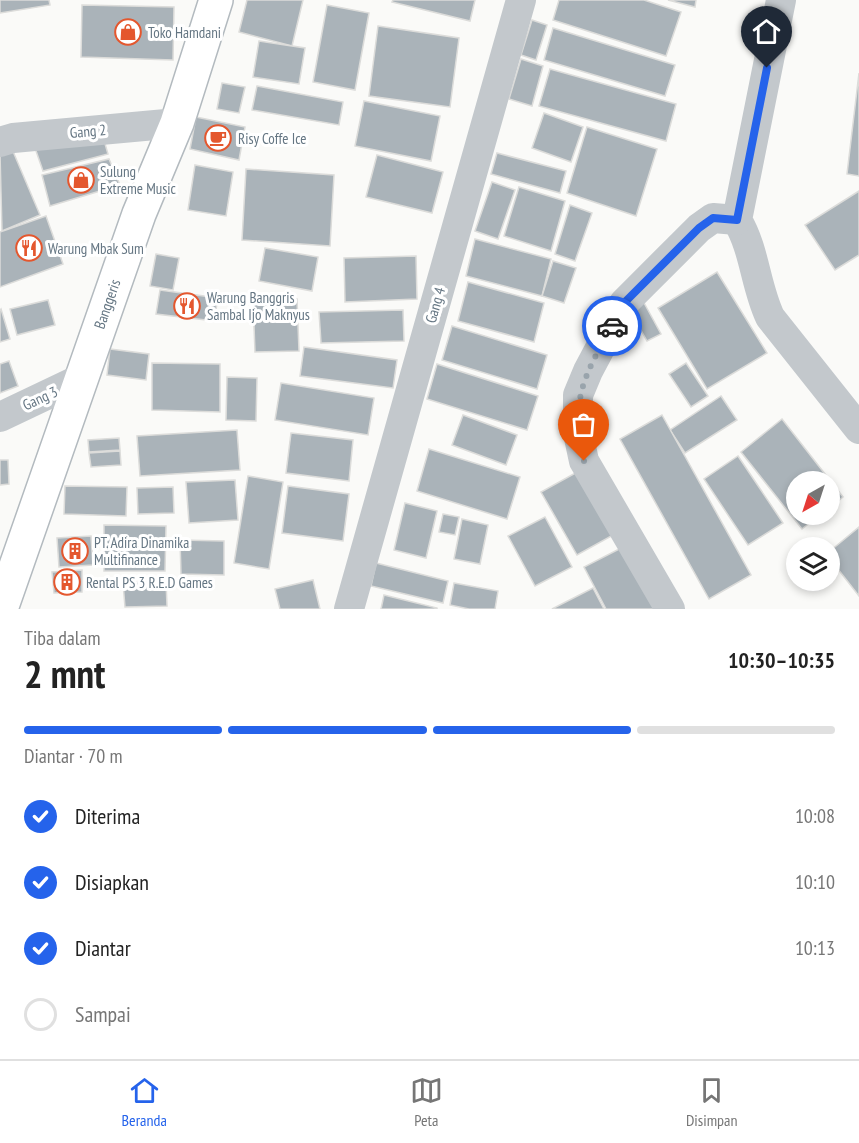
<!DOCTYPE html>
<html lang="id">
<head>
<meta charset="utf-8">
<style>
	body { margin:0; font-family:"PT Sans Narrow",sans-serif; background:#f6f6f6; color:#222; height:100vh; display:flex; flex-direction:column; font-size:22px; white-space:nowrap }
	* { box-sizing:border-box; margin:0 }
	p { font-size:20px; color:#767676 }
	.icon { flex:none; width:33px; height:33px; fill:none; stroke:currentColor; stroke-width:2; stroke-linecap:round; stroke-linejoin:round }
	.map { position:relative; height:609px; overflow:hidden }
	.details { display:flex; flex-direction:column; background:#fff; flex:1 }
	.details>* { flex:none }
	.needle { width:39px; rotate:219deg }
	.buttons { position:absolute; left:786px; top:471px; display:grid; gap:12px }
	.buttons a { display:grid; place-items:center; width:54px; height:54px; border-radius:50%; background:#fff; box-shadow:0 3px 9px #0003; font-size:30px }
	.pin { position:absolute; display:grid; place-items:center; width:51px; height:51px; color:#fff; margin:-62px -26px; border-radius:50% 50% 50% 0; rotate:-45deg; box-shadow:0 0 6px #0007 }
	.pin .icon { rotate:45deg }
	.courier { position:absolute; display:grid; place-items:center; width:60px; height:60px; margin:-30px; border:4px solid #2563eb; border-radius:50%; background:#fff; color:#222; box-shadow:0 2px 8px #0007 }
	.summary em { font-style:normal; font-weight:700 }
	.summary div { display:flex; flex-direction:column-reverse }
	.summary { display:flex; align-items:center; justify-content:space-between; height:102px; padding:0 24px }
	h1 { font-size:39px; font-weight:700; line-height:45px }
	.bar { display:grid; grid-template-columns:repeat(4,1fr); gap:9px 6px; align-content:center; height:72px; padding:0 24px }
	.bar i { height:8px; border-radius:4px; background:#e0e0e0 }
	.bar .active { background:#2563eb }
	.bar p { grid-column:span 4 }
	ol { padding:0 24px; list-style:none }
	li { display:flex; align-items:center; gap:18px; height:66px }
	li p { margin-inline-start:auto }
	li .icon { padding:6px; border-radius:50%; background:#2563eb; color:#fff; stroke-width:4 }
	li:last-child { color:#767676 }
	li i { width:33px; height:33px; border:3px solid #e0e0e0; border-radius:50% }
	.dock { display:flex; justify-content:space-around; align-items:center; height:84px; border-top:2px solid #e0e0e0; background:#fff; font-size:16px; color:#767676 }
	.dock a { display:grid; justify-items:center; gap:3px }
	.dock .active { color:#2563eb }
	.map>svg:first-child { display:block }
	.building { fill:#aab3b9; stroke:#dcdcda; stroke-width:1.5 }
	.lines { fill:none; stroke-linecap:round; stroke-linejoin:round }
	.secondary-casing { stroke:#b3babf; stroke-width:36 }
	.street { stroke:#c3c8cc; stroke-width:30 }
	.secondary { stroke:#fff; stroke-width:33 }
	.done { stroke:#99a4ac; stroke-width:6; stroke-dasharray:0 10.8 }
	.route { stroke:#2563eb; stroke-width:8 }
	.labels { text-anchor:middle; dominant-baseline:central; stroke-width:6; stroke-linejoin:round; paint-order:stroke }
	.poi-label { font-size:15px; fill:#657683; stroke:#fff; text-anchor:start }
	.street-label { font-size:15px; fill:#657683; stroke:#fff }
</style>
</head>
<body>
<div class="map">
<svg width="859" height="609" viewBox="0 0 859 609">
	<rect width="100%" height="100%" fill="#fafaf8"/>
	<g class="building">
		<path d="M 0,0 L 49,0 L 50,5 L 0,13 Z"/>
		<path d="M 247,0 L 303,0 L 292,46 L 239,32 Z"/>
		<path d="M 393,0 L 475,0 L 470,21 L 392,2 Z"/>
		<path d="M 559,0 L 644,0 L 681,12 L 666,56 L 553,20 Z"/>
		<path d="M 668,0 L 696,0 L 695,7 Z"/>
		<path d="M 82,5 L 174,7 L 173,60 L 81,57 Z"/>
		<path d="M 327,5 L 369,13 L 355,90 L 313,82 Z"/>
		<path d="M 532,20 L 547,25 L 536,60 L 521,55 Z"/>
		<path d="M 378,26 L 459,38 L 450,107 L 369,96 Z"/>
		<path d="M 553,28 L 675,65 L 665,96 L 544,60 Z"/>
		<path d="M 259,41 L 305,48 L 299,84 L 253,77 Z"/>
		<path d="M 521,59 L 543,66 L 532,106 L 509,99 Z"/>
		<path d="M 550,69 L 676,104 L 666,141 L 539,106 Z"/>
		<path d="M 859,73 L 859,176 L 847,174 Z"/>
		<path d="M 222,83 L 245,87 L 239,113 L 217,109 Z"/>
		<path d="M 257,86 L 343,102 L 339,125 L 252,110 Z"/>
		<path d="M 364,101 L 440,116 L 431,161 L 355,146 Z"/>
		<path d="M 544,113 L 583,127 L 571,162 L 532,148 Z"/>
		<path d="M 196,117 L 245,127 L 239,160 L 190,149 Z"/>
		<path d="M 587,127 L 657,149 L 636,216 L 567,193 Z"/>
		<path d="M 101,130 L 108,154 L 43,171 L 34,145 Z"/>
		<path d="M 12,149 L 40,215 L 2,231 L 0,154 Z"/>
		<path d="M 497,153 L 566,171 L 560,193 L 491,174 Z"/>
		<path d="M 377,155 L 443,172 L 432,213 L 366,197 Z"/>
		<path d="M 109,159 L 120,185 L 50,206 L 42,175 Z"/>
		<path d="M 195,165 L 233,172 L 226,216 L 188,210 Z"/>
		<path d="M 246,169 L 334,175 L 330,246 L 242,240 Z"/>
		<path d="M 492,182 L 515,190 L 498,239 L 475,231 Z"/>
		<path d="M 519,187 L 565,201 L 551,251 L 504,236 Z"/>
		<path d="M 859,191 L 859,255 L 835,270 L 805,225 Z"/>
		<path d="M 570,205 L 592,213 L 575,261 L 555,254 Z"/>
		<path d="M 46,216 L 63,264 L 0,287 L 0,232 Z"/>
		<path d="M 475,239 L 551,259 L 542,296 L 466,276 Z"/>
		<path d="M 265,248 L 318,257 L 312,291 L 259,281 Z"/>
		<path d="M 156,254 L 179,258 L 173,290 L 150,286 Z"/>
		<path d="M 416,256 L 417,299 L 345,302 L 344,258 Z"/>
		<path d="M 553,261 L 576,268 L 564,303 L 542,296 Z"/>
		<path d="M 717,272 L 767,353 L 707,389 L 658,308 Z"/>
		<path d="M 468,282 L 544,303 L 534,342 L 458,321 Z"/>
		<path d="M 160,290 L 218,298 L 214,321 L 156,314 Z"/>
		<path d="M 297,299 L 299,351 L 255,352 L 253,300 Z"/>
		<path d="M 48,300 L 55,325 L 17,335 L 10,309 Z"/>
		<path d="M 643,301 L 661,334 L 647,341 L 629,309 Z"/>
		<path d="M 1,309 L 10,339 L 0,342 L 0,310 Z"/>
		<path d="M 403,310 L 404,341 L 321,343 L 319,312 Z"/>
		<path d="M 452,326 L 547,355 L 537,389 L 442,360 Z"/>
		<path d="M 304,347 L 397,360 L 393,388 L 300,376 Z"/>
		<path d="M 110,349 L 149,354 L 146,380 L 107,375 Z"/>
		<path d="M 9,361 L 18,386 L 0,393 L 0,364 Z"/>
		<path d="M 152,363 L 220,364 L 220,412 L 152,410 Z"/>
		<path d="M 686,363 L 708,396 L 691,407 L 669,374 Z"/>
		<path d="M 437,364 L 538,396 L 527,430 L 427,399 Z"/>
		<path d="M 227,377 L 257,378 L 256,421 L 226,420 Z"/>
		<path d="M 281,383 L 374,398 L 368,435 L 275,420 Z"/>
		<path d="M 721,396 L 737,420 L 685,453 L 670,430 Z"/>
		<path d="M 463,415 L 517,435 L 506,465 L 452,445 Z"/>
		<path d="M 662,415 L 751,575 L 709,599 L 620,439 Z"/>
		<path d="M 782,419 L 843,497 L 830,508 L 830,482 L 796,482 L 796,514 L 821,514 L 802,529 L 741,452 Z"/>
		<path d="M 237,430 L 240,470 L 140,476 L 137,436 Z"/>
		<path d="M 291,433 L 353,440 L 349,481 L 286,473 Z"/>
		<path d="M 119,438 L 120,450 L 89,452 L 88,440 Z"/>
		<path d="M 429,449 L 520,477 L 507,519 L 417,491 Z"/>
		<path d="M 120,451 L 121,465 L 91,467 L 89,453 Z"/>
		<path d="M 738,456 L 783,523 L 748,545 L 704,479 Z"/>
		<path d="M 0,460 L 8,460 L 9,484 L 0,485 Z"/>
		<path d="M 579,471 L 615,534 L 577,555 L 541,492 Z"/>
		<path d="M 248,476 L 283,482 L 269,569 L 234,563 Z"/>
		<path d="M 235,480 L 238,520 L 189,523 L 186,482 Z"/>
		<path d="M 65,486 L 127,487 L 126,516 L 64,514 Z"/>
		<path d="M 288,486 L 349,494 L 343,541 L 282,533 Z"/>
		<path d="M 173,487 L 174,513 L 138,514 L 137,488 Z"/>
		<path d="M 405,503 L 437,511 L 426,558 L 394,550 Z"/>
		<path d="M 443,514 L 459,517 L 455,535 L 439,532 Z"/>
		<path d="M 545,517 L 572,567 L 535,586 L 508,536 Z"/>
		<path d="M 462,519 L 488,525 L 480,564 L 454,559 Z"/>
		<path d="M 104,525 L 166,526 L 165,571 L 104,571 Z"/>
		<path d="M 859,527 L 859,596 L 830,559 L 830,551 Z"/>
		<path d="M 91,536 L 93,565 L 59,567 L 57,538 Z"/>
		<path d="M 180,540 L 224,541 L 224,575 L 181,574 Z"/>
		<path d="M 623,547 L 656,609 L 606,609 L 584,567 Z"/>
		<path d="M 376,563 L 448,581 L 443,603 L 371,586 Z"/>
		<path d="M 82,570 L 82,592 L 54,593 L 52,572 Z"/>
		<path d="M 313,580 L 320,609 L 280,609 L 275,589 Z"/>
		<path d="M 166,581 L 167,606 L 125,607 L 123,583 Z"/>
		<path d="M 454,583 L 498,591 L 495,609 L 469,609 L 450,605 Z"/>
		<path d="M 593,588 L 604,609 L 552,609 Z"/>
		<path d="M 384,595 L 437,608 L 437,609 L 381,609 Z"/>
	</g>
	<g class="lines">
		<g class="secondary-casing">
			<path id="secondary" d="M 1,609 L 139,214 L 177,123 L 216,0"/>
		</g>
		<g class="street">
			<path d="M 781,0 L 737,220 C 755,250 755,285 770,317 L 859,429"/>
			<path d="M 0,142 L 13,138 L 177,123"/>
			<path d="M 0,417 L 80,379"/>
			<path d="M 349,609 L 521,0"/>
			<path d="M 670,609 L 584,461 L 578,433 L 578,395 L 588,371 L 624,303 L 699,228 L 713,218 L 737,220"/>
		</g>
		<use href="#secondary" class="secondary"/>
	</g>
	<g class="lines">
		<path class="done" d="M 584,461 C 570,400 583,378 612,326"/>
		<path class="route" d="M 612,326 L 624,303 L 699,228 L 713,218 L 737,220 L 767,68"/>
	</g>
	<defs>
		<g id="shop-ring" transform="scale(1.35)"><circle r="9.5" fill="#fff" stroke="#e4572e" stroke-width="1.5"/><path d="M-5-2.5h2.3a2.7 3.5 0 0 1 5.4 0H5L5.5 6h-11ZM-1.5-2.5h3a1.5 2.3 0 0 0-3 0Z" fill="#e4572e"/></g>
		<g id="cafe-ring" transform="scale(1.35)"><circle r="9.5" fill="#fff" stroke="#e4572e" stroke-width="1.5"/><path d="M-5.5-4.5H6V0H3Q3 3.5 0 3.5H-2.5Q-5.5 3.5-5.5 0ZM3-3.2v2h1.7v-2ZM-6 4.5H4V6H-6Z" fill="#e4572e"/></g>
		<g id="restaurant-ring" transform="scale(1.35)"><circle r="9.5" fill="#fff" stroke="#e4572e" stroke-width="1.5"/><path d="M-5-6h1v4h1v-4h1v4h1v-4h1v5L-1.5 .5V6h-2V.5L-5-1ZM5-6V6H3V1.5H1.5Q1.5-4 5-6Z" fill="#e4572e"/></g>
		<g id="building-ring" transform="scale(1.35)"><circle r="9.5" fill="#fff" stroke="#e4572e" stroke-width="1.5"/><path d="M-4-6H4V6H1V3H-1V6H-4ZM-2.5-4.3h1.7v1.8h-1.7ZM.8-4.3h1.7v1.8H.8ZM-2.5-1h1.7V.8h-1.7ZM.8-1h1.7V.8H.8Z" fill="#e4572e"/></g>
	</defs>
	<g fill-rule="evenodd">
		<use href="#shop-ring" x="128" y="32"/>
		<use href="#cafe-ring" x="218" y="138"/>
		<use href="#shop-ring" x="81" y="180"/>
		<use href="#restaurant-ring" x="29" y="248"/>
		<use href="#restaurant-ring" x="187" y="306"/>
		<use href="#building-ring" x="75" y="551"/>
		<use href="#building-ring" x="67" y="582"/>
	</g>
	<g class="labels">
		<g class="poi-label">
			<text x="148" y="32">Toko Hamdani</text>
			<text x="238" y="138">Risy Coffe Ice</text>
			<text x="100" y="171">Sulung<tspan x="100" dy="17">Extreme Music</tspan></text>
			<text x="48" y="248">Warung Mbak Sum</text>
			<text x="207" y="297">Warung Banggris<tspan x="207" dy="17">Sambal Ijo Maknyus</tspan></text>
			<text x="94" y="542">PT. Adira Dinamika<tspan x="94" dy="17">Multifinance</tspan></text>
			<text x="86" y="582">Rental PS 3 R.E.D Games</text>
		</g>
		<g class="street-label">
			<text transform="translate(88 131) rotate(-5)">Gang 2</text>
			<text transform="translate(107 304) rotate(-71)">Banggeris</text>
			<text transform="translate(435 305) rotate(-74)">Gang 4</text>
			<text transform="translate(40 398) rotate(-25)">Gang 3</text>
		</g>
	</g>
</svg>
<div class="buttons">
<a><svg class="needle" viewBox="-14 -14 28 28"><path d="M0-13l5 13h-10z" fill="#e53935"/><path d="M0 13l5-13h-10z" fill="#767676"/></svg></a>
<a><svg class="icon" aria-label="layers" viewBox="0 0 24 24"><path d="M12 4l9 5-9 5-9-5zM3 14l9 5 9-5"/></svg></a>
</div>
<div class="pin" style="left:584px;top:461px;background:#ea580c"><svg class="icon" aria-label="bag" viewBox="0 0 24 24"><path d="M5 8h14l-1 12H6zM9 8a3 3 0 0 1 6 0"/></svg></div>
<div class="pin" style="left:767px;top:68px;background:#1f2937"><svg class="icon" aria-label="home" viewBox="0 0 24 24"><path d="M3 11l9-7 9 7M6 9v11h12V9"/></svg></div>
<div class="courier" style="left:612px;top:326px"><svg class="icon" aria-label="car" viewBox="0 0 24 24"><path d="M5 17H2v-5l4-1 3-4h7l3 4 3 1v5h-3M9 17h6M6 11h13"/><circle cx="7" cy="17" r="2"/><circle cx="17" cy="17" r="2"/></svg></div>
</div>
<section class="details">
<div class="summary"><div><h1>2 mnt</h1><p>Tiba dalam</p></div><em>10:30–10:35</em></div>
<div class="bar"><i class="active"></i><i class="active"></i><i class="active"></i><i></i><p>Diantar · 70 m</p></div>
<ol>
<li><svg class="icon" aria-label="check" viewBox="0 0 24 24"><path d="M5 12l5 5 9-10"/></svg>Diterima<p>10:08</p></li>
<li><svg class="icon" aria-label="check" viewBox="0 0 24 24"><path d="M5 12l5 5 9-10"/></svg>Disiapkan<p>10:10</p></li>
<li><svg class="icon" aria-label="check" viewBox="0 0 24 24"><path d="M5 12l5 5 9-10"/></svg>Diantar<p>10:13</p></li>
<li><i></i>Sampai</li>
</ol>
</section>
<nav class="dock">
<a class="active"><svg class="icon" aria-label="home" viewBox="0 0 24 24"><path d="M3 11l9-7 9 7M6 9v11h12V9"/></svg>Beranda</a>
<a><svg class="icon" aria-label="map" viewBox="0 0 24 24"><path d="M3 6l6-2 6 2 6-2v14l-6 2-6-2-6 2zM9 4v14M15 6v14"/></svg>Peta</a>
<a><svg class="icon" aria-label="saved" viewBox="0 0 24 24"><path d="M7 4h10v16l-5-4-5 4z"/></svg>Disimpan</a>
</nav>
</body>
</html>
